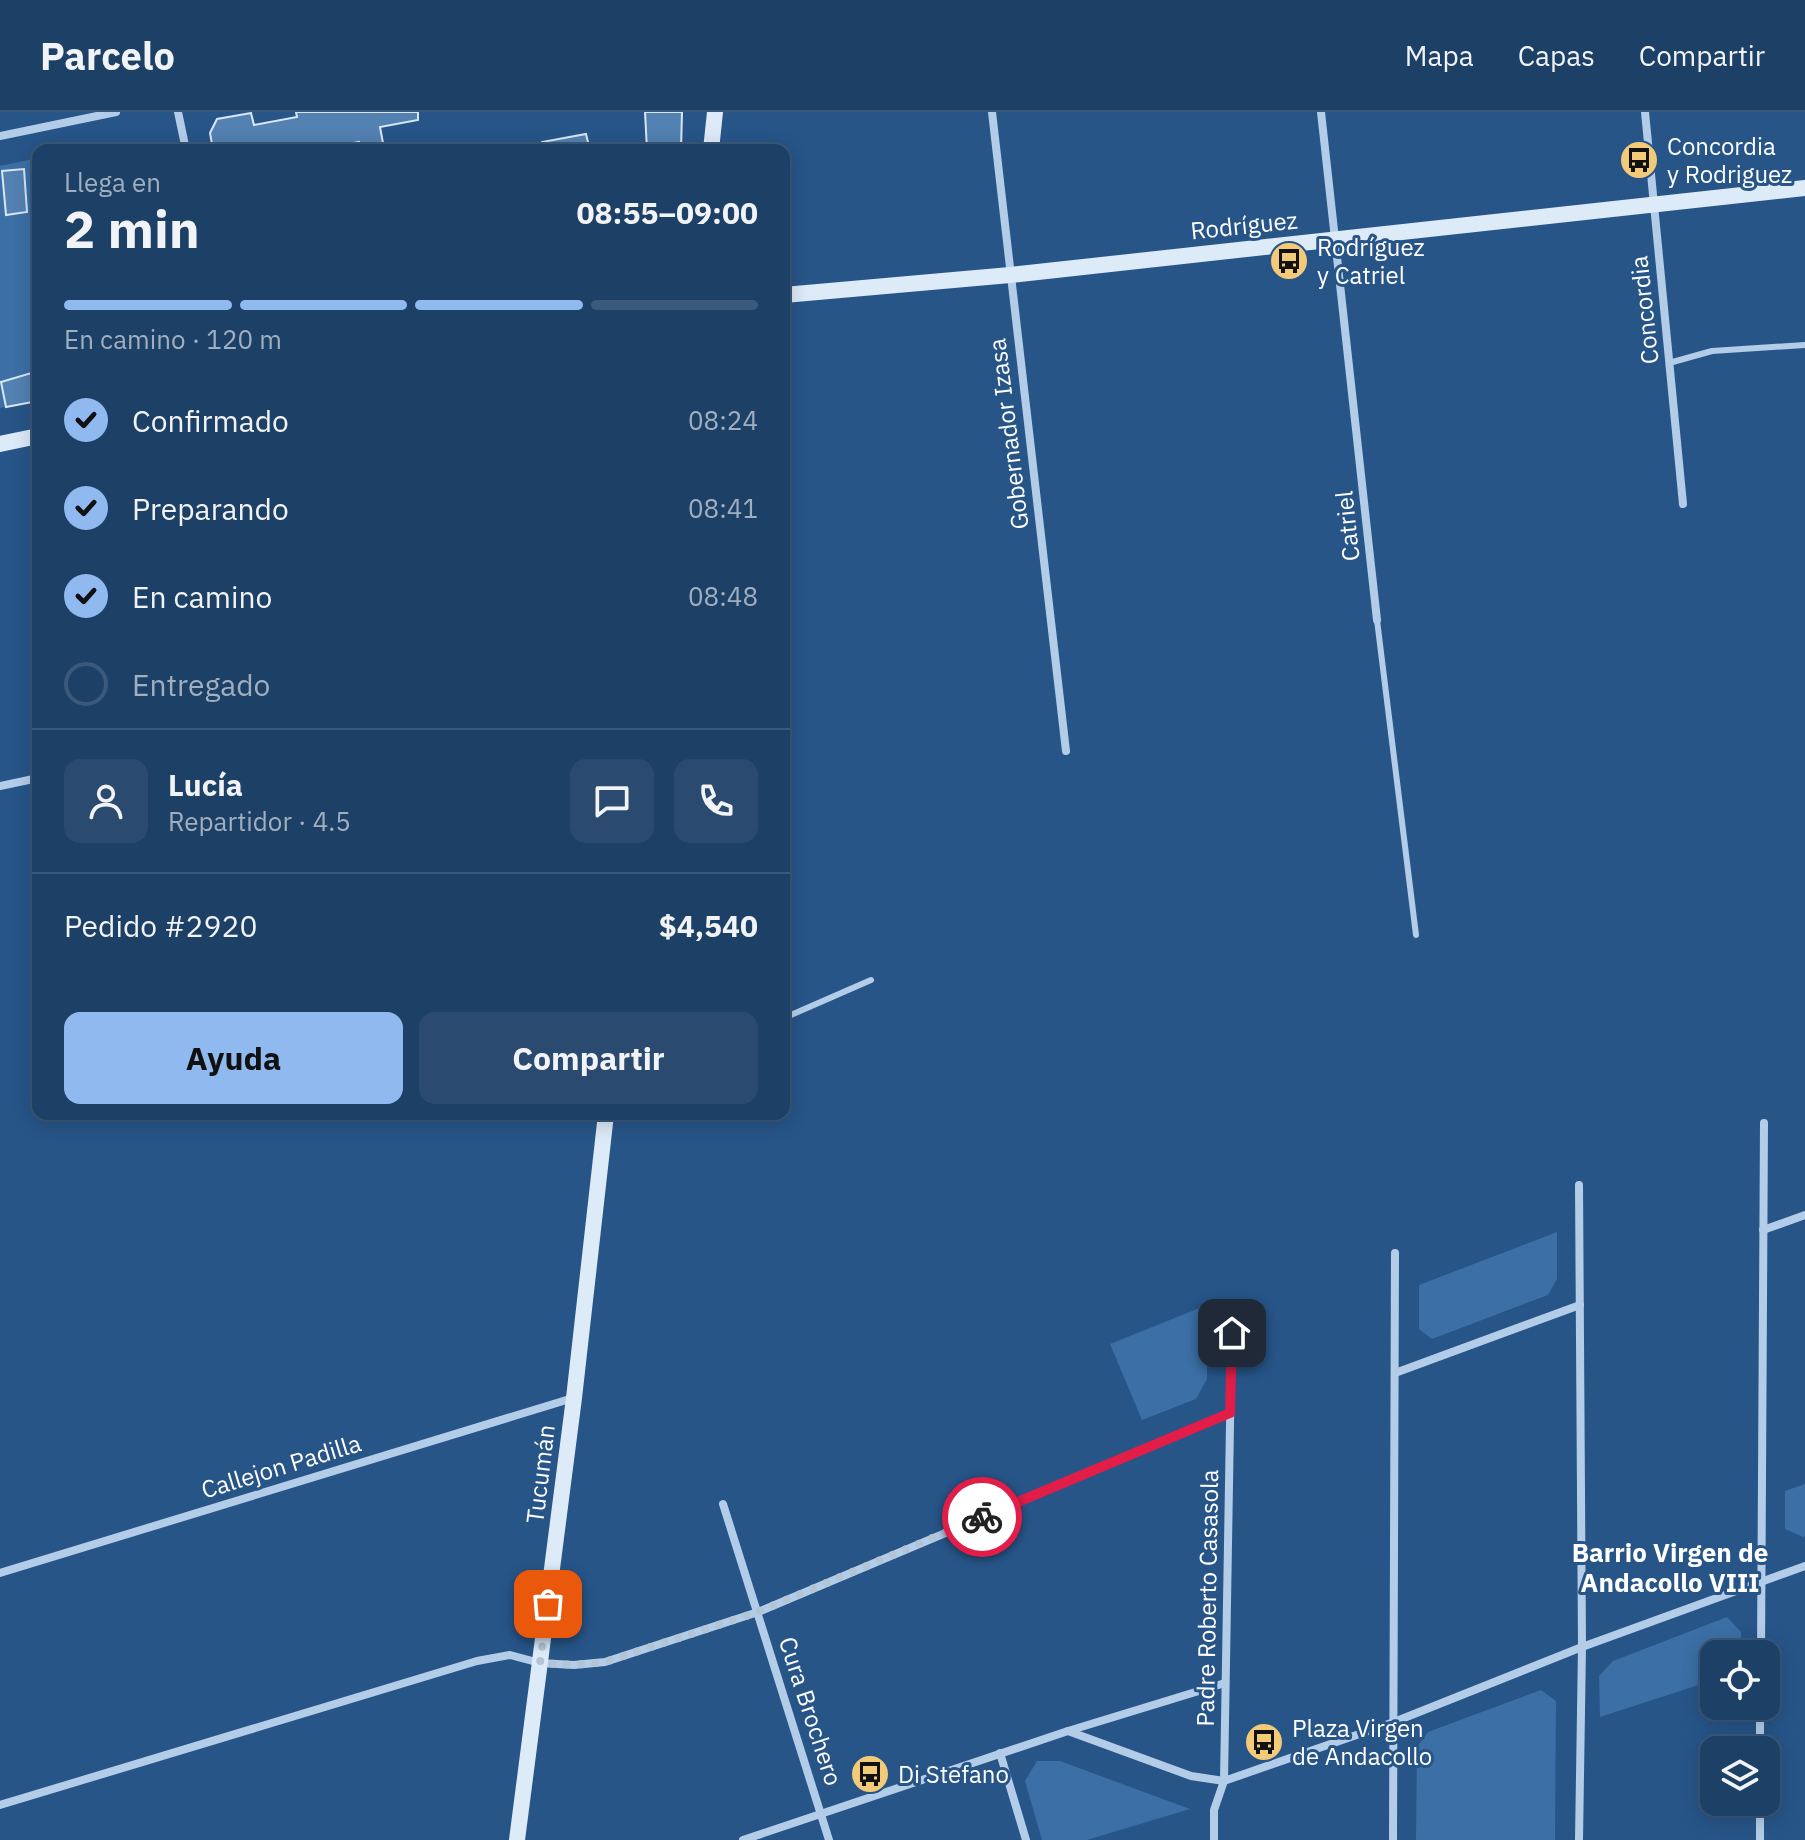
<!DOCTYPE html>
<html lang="es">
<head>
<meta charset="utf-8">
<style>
	body { margin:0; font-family:"IBM Plex Sans",sans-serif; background:#2a4b6f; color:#f1f3f6; height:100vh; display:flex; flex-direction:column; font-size:30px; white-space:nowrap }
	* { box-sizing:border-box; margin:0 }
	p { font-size:26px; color:#a0afbf }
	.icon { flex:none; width:44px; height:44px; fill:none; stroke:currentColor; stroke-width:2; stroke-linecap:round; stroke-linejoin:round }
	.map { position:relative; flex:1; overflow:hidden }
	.side { position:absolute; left:32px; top:32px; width:758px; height:976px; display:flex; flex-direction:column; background:#1d4066; border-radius:16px; box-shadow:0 4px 20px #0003,0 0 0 2px #3b597a }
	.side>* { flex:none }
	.tools { position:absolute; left:1700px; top:1528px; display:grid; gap:16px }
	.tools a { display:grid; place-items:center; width:80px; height:80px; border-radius:16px; background:#1d4066; box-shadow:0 4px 20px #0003,0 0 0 2px #3b597a; font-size:40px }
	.pin { position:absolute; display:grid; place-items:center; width:68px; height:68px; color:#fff; margin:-34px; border-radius:16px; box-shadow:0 4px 12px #0006 }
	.courier { position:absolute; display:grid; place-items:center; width:80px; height:80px; margin:-40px; border:6px solid #e11d48; border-radius:50%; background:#fff; color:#222; box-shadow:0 2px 10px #0007 }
	.overview em { font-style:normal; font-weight:800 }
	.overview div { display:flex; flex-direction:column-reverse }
	.overview { display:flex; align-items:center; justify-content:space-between; height:136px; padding:0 32px }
	h1 { font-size:52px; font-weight:800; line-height:60px }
	.bar { display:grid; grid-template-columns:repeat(4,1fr); gap:12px 8px; align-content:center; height:96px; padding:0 32px }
	.bar i { height:10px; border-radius:6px; background:#3b597a }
	.bar .current { background:#90b9f0 }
	.bar p { grid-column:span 4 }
	.line { display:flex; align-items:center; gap:20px; padding:0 32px; border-top:2px solid #3b597a }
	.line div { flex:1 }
	.round { display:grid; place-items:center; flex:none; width:84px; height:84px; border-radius:16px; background:#2a4b6f }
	ol { padding:0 32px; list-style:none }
	li { display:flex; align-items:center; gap:24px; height:88px }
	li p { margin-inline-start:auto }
	li .icon { padding:8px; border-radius:50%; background:#90b9f0; color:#111; stroke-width:4 }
	li:last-child { color:#a0afbf }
	li i { width:44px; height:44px; border:4px solid #3b597a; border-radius:50% }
	.action { display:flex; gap:16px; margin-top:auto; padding:16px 32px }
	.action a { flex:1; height:92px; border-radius:16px; background:#90b9f0; color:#111; font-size:32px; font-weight:800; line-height:92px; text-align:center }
	.action a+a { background:#2a4b6f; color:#f1f3f6 }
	header { display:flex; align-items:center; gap:48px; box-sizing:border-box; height:112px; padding:0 40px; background:#1d4066; border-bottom:2px solid #3b597a }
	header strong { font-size:38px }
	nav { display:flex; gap:44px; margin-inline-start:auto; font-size:28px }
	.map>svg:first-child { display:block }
	.green { fill:#3b6fa5 }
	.building { fill:#5381b2; stroke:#d7e7f7; stroke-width:2 }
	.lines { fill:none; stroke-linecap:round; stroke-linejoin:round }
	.lane { stroke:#b3cde9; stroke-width:6 }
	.street { stroke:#b3cde9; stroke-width:8 }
	.secondary { stroke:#ddeaf8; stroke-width:16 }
	.done { stroke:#b3c4d5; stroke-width:8; stroke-dasharray:0 14.4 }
	.route { stroke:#e11d48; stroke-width:10 }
	.labels { text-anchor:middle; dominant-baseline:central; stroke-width:6; stroke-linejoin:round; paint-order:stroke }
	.poi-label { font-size:24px; fill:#fff; stroke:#275588; text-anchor:start }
	.street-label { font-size:24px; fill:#fff; stroke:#275588 }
	.neighbourhood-label { font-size:26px; font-weight:bold; fill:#fff; stroke:#275588 }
</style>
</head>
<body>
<header>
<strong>Parcelo</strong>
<nav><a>Mapa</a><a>Capas</a><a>Compartir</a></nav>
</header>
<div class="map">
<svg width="1805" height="1728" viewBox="0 0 1805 1728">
	<rect width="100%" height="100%" fill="#275588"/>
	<g class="green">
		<path d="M 38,46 L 38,289 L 0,296 L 0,54 Z"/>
		<path d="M 1557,1120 L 1557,1167 L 1548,1183 L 1432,1227 L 1419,1217 L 1419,1173 Z"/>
		<path d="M 1207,1193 L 1207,1267 L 1196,1287 L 1142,1308 L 1110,1232 Z"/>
		<path d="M 1805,1372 L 1805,1424 L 1803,1425 L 1785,1417 L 1785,1379 Z"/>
		<path d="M 1727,1505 L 1741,1520 L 1741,1542 L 1714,1542 L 1714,1568 L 1600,1605 L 1599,1564 L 1613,1549 Z"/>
		<path d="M 1541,1578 L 1556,1589 L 1555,1728 L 1416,1728 L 1417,1635 L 1428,1620 Z"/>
		<path d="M 1037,1649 L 1060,1649 L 1190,1697 L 1087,1728 L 1042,1728 L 1025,1669 Z"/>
	</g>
	<g class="building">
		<path d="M 296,0 L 418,0 L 418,8 L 380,15 L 383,31 L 360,35 L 359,30 L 327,36 L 328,38 L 278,38 L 277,33 L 248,38 L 213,38 L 210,21 L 217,7 L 251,1 L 254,13 L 297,5 Z"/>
		<path d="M 645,0 L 682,0 L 681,38 L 647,38 Z"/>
		<path d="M 586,22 L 590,38 L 542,38 L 542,30 Z"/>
		<path d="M 24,57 L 27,100 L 6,103 L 2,59 Z"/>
		<path d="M 38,259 L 38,289 L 6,295 L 1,270 Z"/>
	</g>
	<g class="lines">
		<g class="lane">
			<path d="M 1669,251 L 1712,239 L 1805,233"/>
			<path d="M 1377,508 L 1416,823"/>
			<path d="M 784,906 L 871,868"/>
		</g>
		<g class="street">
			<path d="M 178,0 L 186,38"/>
			<path d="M 992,0 L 1066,639"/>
			<path d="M 1321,0 L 1377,508"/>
			<path d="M 1645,0 L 1683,392"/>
			<path d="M 0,24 L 116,0"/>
			<path d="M 0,674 L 38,666"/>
			<path d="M 1763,1118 L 1805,1103"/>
			<path d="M 1395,1261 L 1580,1193"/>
			<path d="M 723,1392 L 829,1728"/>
			<path d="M 0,1461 L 573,1286"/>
			<path d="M 1761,1542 L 1764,1011"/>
			<path d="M 1068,1619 L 1191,1664 L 1224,1669 L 1394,1610 L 1582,1535 L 1805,1454"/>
			<path d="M 1760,1638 L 1760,1594"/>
			<path d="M 1000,1641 L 1026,1728"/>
			<path d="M 0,1693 L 477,1549 L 510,1543 L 540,1551 L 574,1553 L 605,1550 L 758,1500 L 1230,1301"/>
			<path d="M 743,1728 L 1068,1619 L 1225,1571"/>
			<path d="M 1214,1728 L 1214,1698 L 1224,1669 L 1232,1194"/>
			<path d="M 1393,1728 L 1395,1141"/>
			<path d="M 1579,1728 L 1582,1535 L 1579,1073"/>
			<path d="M 1760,1728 L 1760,1690"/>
		</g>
		<g class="secondary">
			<path d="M 711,38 L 715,0"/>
			<path d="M 784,183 L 1010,163 L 1805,76"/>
			<path d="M 0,332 L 38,324"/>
			<path d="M 517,1728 L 574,1286 L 606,1002"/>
		</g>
	</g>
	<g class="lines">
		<path class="done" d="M 548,1492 L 540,1551 L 574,1553 L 605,1550 L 758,1500 L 982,1405"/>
		<path class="route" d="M 982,1405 L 1230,1301 L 1232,1221"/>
	</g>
	<defs>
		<g id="bus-disc" transform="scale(2)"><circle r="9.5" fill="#f2ca78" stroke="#275588"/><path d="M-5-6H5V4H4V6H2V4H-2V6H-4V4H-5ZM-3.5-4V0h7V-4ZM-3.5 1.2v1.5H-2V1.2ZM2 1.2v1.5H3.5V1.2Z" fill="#111"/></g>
	</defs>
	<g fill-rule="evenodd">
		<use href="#bus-disc" x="1639" y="48"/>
		<use href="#bus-disc" x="1289" y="149"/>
		<use href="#bus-disc" x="1264" y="1630"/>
		<use href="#bus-disc" x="870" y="1662"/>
	</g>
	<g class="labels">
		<g class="poi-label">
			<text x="1667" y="34">Concordia<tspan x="1667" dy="28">y Rodriguez</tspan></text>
			<text x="1317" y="135">Rodríguez<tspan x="1317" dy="28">y Catriel</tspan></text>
			<text x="1292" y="1616">Plaza Virgen<tspan x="1292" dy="28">de Andacollo</tspan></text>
			<text x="898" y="1662">Di Stefano</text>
		</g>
		<g class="street-label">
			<text transform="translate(1244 113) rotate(-6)">Rodríguez</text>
			<text transform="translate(1644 198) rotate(-96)">Concordia</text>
			<text transform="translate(1008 322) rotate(-97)">Gobernador Izasa</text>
			<text transform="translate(1347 414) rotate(-96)">Catriel</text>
			<text transform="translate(281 1354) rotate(-17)">Callejon Padilla</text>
			<text transform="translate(540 1362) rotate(-83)">Tucumán</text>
			<text transform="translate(1207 1486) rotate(-89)">Padre Roberto Casasola</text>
			<text transform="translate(811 1599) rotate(72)">Cura Brochero</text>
		</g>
		<g class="neighbourhood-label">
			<text x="1670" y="1440">Barrio Virgen de<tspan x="1670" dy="30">Andacollo VIII</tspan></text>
		</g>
	</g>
</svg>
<div class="tools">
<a><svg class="icon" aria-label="locate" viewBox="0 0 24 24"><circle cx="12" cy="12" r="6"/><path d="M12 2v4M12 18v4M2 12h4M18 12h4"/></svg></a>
<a><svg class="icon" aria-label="layers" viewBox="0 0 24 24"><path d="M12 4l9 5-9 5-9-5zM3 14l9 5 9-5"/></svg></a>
</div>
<div class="pin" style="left:548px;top:1492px;background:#ea580c"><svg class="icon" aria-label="bag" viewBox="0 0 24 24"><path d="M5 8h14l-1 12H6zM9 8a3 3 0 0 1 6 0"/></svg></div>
<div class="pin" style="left:1232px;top:1221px;background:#1f2937"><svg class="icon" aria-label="home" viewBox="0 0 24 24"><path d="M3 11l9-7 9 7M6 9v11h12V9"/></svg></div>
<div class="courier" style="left:982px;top:1405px"><svg class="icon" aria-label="bike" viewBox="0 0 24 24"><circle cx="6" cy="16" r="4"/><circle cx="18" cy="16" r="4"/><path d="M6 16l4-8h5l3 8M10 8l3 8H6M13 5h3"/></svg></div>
<section class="side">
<div class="overview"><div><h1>2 min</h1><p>Llega en</p></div><em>08:55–09:00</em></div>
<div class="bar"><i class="current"></i><i class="current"></i><i class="current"></i><i></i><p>En camino · 120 m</p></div>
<ol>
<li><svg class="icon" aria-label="check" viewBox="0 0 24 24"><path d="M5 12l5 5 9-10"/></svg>Confirmado<p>08:24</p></li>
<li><svg class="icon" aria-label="check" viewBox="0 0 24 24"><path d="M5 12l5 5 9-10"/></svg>Preparando<p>08:41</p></li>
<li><svg class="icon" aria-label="check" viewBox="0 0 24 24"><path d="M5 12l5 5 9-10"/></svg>En camino<p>08:48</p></li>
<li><i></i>Entregado</li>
</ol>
<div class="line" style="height:144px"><a class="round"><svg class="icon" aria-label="person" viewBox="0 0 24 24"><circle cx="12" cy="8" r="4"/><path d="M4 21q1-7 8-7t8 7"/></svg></a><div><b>Lucía</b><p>Repartidor · 4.5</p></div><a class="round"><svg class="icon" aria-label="chat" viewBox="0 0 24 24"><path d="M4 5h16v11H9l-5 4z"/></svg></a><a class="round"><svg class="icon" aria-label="phone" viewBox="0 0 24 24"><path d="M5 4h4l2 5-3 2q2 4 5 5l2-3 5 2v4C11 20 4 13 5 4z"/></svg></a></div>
<div class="line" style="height:104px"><div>Pedido #2920</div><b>$4,540</b></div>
<div class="action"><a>Ayuda</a><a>Compartir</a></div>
</section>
</div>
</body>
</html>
